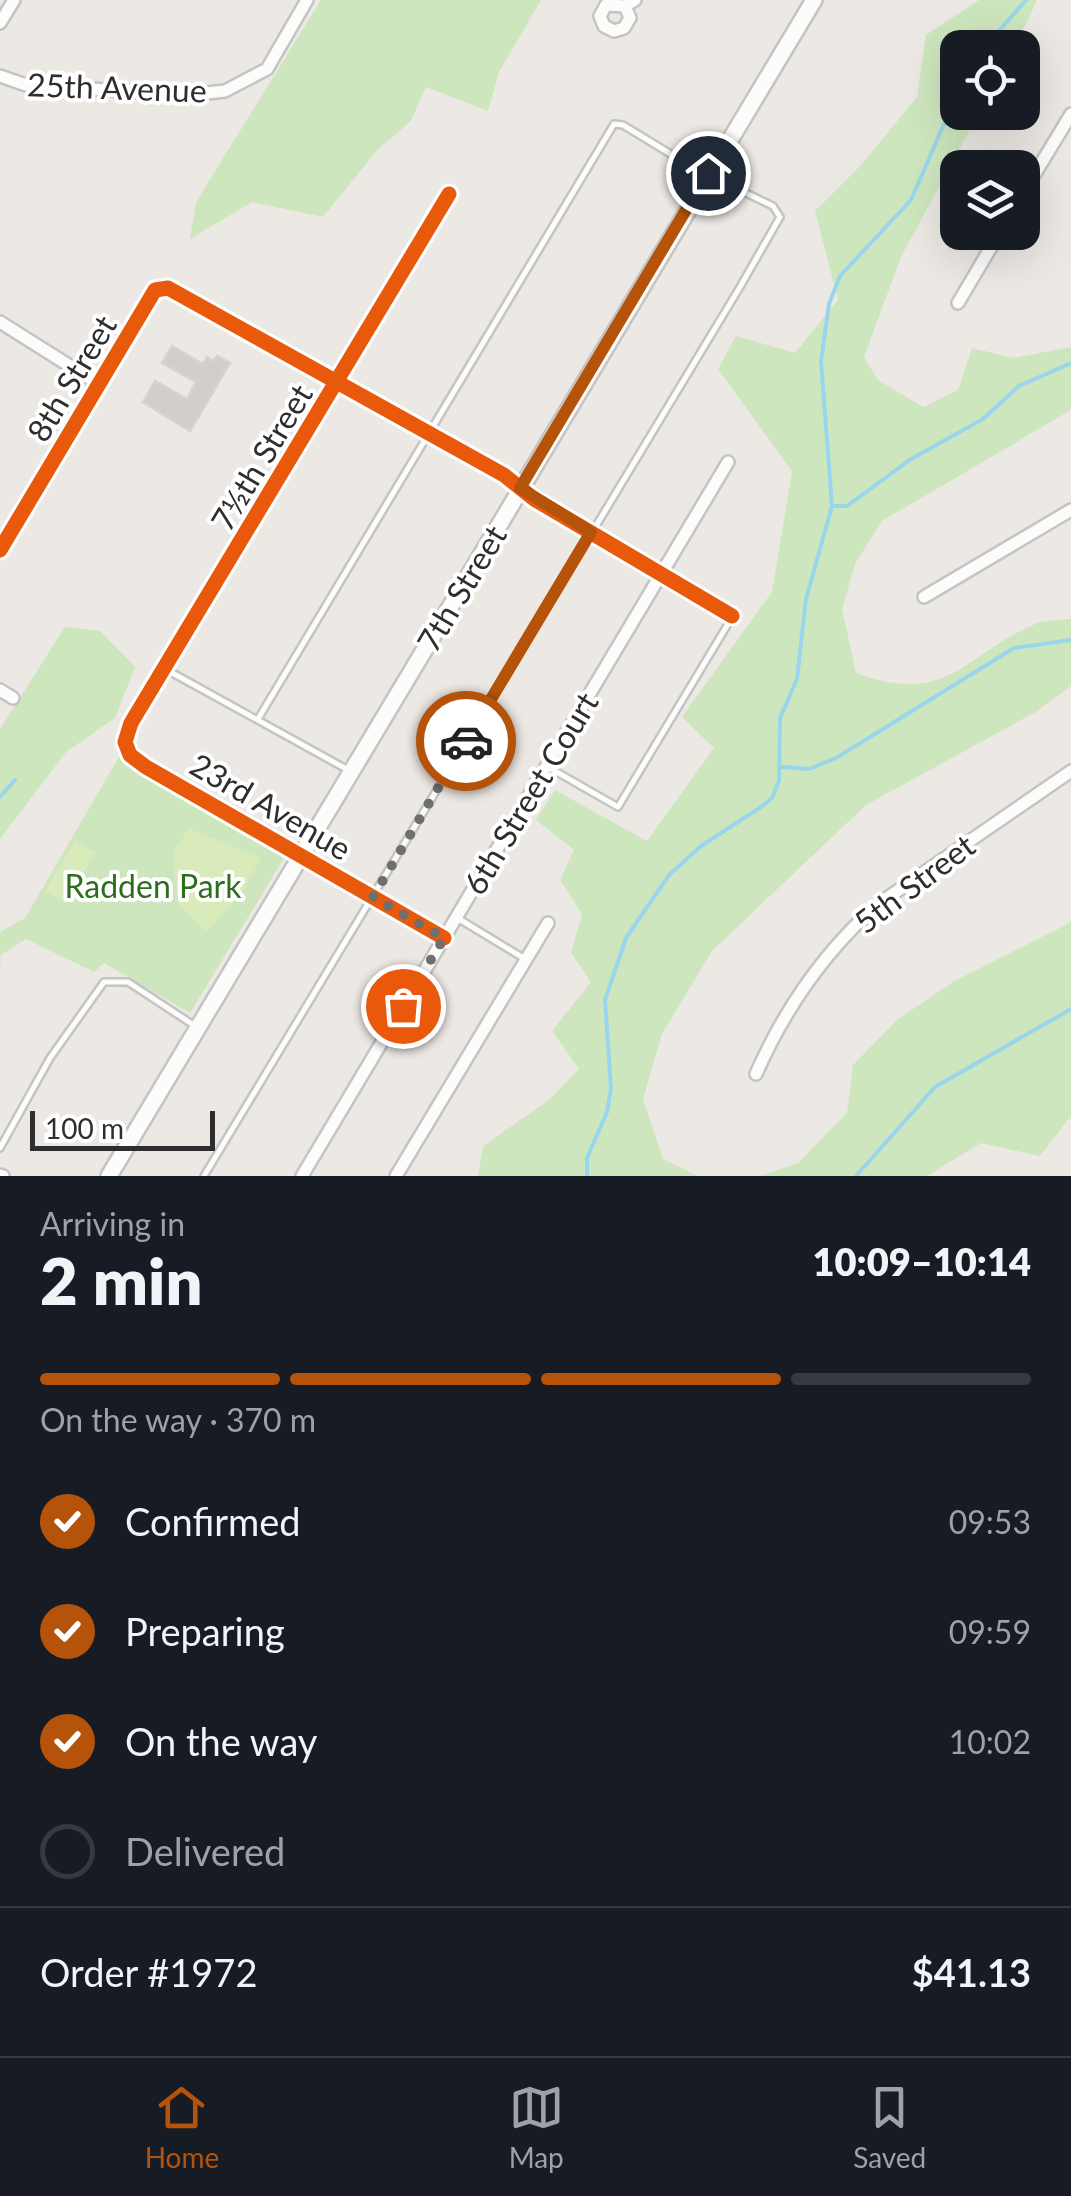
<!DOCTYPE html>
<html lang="en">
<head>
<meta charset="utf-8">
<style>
	body { margin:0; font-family:Lato,sans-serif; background:#20242c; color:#f1f3f6; height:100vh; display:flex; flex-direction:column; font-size:38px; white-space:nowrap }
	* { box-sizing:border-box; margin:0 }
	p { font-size:32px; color:#9ea1a6 }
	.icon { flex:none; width:55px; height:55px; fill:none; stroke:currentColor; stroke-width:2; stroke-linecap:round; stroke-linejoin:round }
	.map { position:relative; height:1176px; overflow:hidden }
	.drawer { display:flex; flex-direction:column; background:#171b24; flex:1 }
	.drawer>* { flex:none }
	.tools { position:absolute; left:940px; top:30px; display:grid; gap:20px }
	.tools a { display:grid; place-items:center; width:100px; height:100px; border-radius:20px; background:#171b24; box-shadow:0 10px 40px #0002; font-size:50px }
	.scale { position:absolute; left:30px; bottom:25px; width:185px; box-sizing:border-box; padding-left:10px; border:5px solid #2e2e2e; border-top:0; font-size:28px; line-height:35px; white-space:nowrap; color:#2e2e2e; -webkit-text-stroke:8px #fff; paint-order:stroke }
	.pin { position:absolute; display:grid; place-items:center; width:85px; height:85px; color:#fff; margin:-42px; border:5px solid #fff; border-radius:50%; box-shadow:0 2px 10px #0007 }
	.courier { position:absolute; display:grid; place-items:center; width:100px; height:100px; margin:-50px; border:8px solid #b45309; border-radius:50%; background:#fff; color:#222; box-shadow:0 2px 12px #0007 }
	.headline em { font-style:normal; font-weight:800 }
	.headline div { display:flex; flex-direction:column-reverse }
	.headline { display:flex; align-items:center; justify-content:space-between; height:170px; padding:0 40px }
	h1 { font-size:65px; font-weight:800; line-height:75px }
	.bar { display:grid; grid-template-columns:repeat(4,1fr); gap:15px 10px; align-content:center; height:120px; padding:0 40px }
	.bar i { height:12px; border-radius:8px; background:#363941 }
	.bar .on { background:#b45309 }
	.bar p { grid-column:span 4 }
	.line { display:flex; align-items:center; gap:25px; padding:0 40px; border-top:2px solid #363941 }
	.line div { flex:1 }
	ol { padding:0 40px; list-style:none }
	li { display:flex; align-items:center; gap:30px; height:110px }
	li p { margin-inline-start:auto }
	li .icon { padding:10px; border-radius:50%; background:#b45309; color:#fff; stroke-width:4 }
	li:last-child { color:#9ea1a6 }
	li i { width:55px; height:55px; border:5px solid #363941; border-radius:50% }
	.tabs { display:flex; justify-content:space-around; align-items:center; height:140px; border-top:2px solid #363941; background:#171b24; font-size:28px; color:#9ea1a6 }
	.tabs a { display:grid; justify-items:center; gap:5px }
	.tabs .on { color:#b45309 }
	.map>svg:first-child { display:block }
	.green { fill:#cee6be }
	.pitch { fill:#d9eabb }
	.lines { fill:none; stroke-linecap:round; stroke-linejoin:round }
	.stream { stroke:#99d6ec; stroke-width:4 }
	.building { fill:#d1cecb; stroke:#d7d4d0; stroke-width:2.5 }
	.lane-casing { stroke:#c5c4c5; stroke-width:10 }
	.street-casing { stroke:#c5c4c5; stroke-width:16 }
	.secondary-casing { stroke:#c5c4c5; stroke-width:20 }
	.lane { stroke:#fcfcfb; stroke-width:5 }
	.street { stroke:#fcfcfb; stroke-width:11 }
	.secondary { stroke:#fcfcfb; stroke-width:15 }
	.cycleway-casing { stroke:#fff; stroke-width:21 }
	.cycleway { stroke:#e8590c; stroke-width:15 }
	.done { stroke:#706f6e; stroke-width:10; stroke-dasharray:0 18 }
	.route { stroke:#b45309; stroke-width:12 }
	.labels { text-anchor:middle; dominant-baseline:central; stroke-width:8; stroke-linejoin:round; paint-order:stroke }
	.street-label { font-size:32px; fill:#2e2e2e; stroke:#fff }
	.park-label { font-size:32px; fill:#2c6e1b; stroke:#fff }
</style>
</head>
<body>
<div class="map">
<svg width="1071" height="1176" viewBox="0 0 1071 1176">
	<rect width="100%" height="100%" fill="#ece8e4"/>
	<g class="green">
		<path d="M 321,0 L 541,0 L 499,72 L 488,111 L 426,87 L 411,121 L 378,149 L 323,217 L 252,202 L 190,239 L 196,202 Z"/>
		<path d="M 979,0 L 1037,0 L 1015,47 L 958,48 L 958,112 L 979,113 L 901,257 L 864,357 L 878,380 L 923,407 L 958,390 L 972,348 L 1014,358 L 1071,347 L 1071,410 L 882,521 L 855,564 L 842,609 L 856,673 C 949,706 959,658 1033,625 C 1043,620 1059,620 1071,619 L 1071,686 L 1034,713 L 866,805 L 712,951 L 662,1034 L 643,1099 L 663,1159 L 698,1176 L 478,1176 L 483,1146 L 549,1100 L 579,1069 L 552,1031 L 591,982 L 571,953 L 582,914 L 560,880 L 574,850 L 536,820 L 555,790 L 647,841 L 714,748 L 682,717 L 772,592 L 792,471 L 718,369 L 736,336 L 795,353 L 838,300 L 815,211 L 862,164 L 917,97 L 926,35 Z"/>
		<path d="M 65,627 L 100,631 L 135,667 L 115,718 L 66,752 L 0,839 L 0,729 Z"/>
		<path d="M 119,757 L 284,858 L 190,1013 L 104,963 L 94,972 L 26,939 L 1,955 L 0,968 L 0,932 L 25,918 Z"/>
		<path d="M 1071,922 L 1071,1116 L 1040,1156 L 981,1143 L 927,1176 L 759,1176 L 798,1163 L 847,1113 L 853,1065 L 897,1020 L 953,982 Z"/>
	</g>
	<g class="pitch">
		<path d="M 189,829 L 261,858 L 242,893 L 207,931 L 180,907 L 175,880 L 174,850 Z"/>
		<path d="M 75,840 L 96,852 L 65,903 L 45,891 Z"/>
	</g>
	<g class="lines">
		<g class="stream">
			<path d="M 984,48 L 1026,0"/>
			<path d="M 834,506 L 847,506 L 911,459 L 983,419 L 1019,386 L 1071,363"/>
			<path d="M 782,767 L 809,769 L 836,758 L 1014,648 L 1071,640"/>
			<path d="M 0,797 L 15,780"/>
			<path d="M 587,1176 L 587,1158 L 607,1112 L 611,1088 L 605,1000 L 626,938 L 669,875 L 701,846 L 761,807 L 772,798 L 779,781 L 780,718 L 797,679 L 806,599 L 832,506 L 821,361 L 829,304 L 840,276 L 911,200 L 958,92"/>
			<path d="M 856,1176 L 935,1087 L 1071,1009"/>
		</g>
	</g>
	<path class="building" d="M 172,346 L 203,364 L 207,357 L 214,361 L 217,356 L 230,363 L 190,431 L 143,402 L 155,381 L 187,399 L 196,382 L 162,363 Z"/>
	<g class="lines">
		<g class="lane-casing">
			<g id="lane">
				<path d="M 167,670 L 350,771"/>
				<path d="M 548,767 L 618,807 L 731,619"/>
				<path d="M 459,919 L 525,959"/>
				<path d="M 0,1148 L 50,1058 L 104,982 L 128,982 L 195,1026"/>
				<path d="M 204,1176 L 740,287 L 780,217 L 773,206 L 692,167 L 623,125 L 614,124 L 258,719"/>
			</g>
		</g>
		<g class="street-casing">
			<g id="street">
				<path d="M 625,6 L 630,18 L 624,28 L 614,31 L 604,26 L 600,16 L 606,5 L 625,6 L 635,0"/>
				<path d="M 0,23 L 14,0"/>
				<path d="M 0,76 L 26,85 L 189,95 L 225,91 L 267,69 L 307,0"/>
				<path d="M 1022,195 L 1071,114"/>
				<path d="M 958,303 L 1000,232"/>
				<path d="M 0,322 L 100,385"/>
				<path d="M 0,550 L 155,290 L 168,288 L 504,475 L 534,499 L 732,616"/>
				<path d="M 924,597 L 1071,510"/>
				<path d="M 0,690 L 13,698"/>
				<path d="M 444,938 L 146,767 L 130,755 L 125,742 L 131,723 L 449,194"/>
				<path d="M 756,1074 C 785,1008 823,953 877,905 L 1071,771"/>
				<path d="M 0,1175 L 3,1176"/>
				<path d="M 302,1176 L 728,462"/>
				<path d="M 396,1176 L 548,923"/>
			</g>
		</g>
		<g class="secondary-casing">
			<path id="secondary" d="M 109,1176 L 814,0"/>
		</g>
		<use href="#lane" class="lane"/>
		<use href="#street" class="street"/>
		<use href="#secondary" class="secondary"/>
		<g class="cycleway-casing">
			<g id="cycleway">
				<path d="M 0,550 L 155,290 L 168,288 L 504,475 L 534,499 L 732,616"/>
				<path d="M 444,938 L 146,767 L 130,755 L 125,742 L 131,723 L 449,194"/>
			</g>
		</g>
		<use href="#cycleway" class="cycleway"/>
	</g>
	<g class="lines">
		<path class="done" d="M 403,1006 L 444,938 L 373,897 L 466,741"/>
		<path class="route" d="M 466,741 L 591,532 L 520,488 L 708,173"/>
	</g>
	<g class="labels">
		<g class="street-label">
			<text transform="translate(117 87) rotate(2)">25th Avenue</text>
			<text transform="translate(71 378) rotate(-59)">8th Street</text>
			<text transform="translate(261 457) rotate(-59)">7½th Street</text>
			<text transform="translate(461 588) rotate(-59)">7th Street</text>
			<text transform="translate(530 793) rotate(-59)">6th Street Court</text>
			<text transform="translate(271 806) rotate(30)">23rd Avenue</text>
			<text transform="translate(914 883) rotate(-37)">5th Street</text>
		</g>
		<g class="park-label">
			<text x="153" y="885">Radden Park</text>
		</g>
	</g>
</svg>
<div class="tools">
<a><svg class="icon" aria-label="locate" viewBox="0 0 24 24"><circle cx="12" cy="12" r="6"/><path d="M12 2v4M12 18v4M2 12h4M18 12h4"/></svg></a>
<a><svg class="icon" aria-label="layers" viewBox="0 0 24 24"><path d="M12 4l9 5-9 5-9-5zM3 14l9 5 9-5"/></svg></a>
</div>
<div class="scale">100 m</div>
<div class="pin" style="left:403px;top:1006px;background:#ea580c"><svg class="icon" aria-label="bag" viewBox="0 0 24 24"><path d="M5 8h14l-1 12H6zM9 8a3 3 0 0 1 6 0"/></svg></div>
<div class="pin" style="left:708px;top:173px;background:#1f2937"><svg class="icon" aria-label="home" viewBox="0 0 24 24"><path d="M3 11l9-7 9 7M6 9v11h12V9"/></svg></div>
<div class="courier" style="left:466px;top:741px"><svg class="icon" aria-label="car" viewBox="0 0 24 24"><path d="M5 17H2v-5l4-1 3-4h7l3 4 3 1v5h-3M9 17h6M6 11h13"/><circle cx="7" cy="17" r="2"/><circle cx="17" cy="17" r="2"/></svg></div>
</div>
<section class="drawer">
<div class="headline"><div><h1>2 min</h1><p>Arriving in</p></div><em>10:09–10:14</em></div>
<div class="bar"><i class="on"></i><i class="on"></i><i class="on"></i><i></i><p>On the way · 370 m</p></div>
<ol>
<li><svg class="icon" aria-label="check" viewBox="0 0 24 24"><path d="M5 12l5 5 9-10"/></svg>Confirmed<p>09:53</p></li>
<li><svg class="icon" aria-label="check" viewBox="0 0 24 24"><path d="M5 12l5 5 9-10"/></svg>Preparing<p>09:59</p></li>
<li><svg class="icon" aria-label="check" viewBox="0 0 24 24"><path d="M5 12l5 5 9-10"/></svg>On the way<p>10:02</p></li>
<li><i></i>Delivered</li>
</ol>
<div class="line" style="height:130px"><div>Order #1972</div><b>$41.13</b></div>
</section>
<nav class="tabs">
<a class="on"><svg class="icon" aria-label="home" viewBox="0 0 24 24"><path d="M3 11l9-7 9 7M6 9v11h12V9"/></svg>Home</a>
<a><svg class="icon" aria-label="map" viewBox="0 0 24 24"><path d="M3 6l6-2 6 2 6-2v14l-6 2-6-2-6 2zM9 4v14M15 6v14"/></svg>Map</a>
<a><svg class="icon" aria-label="saved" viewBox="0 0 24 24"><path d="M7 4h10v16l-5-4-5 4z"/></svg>Saved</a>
</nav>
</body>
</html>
